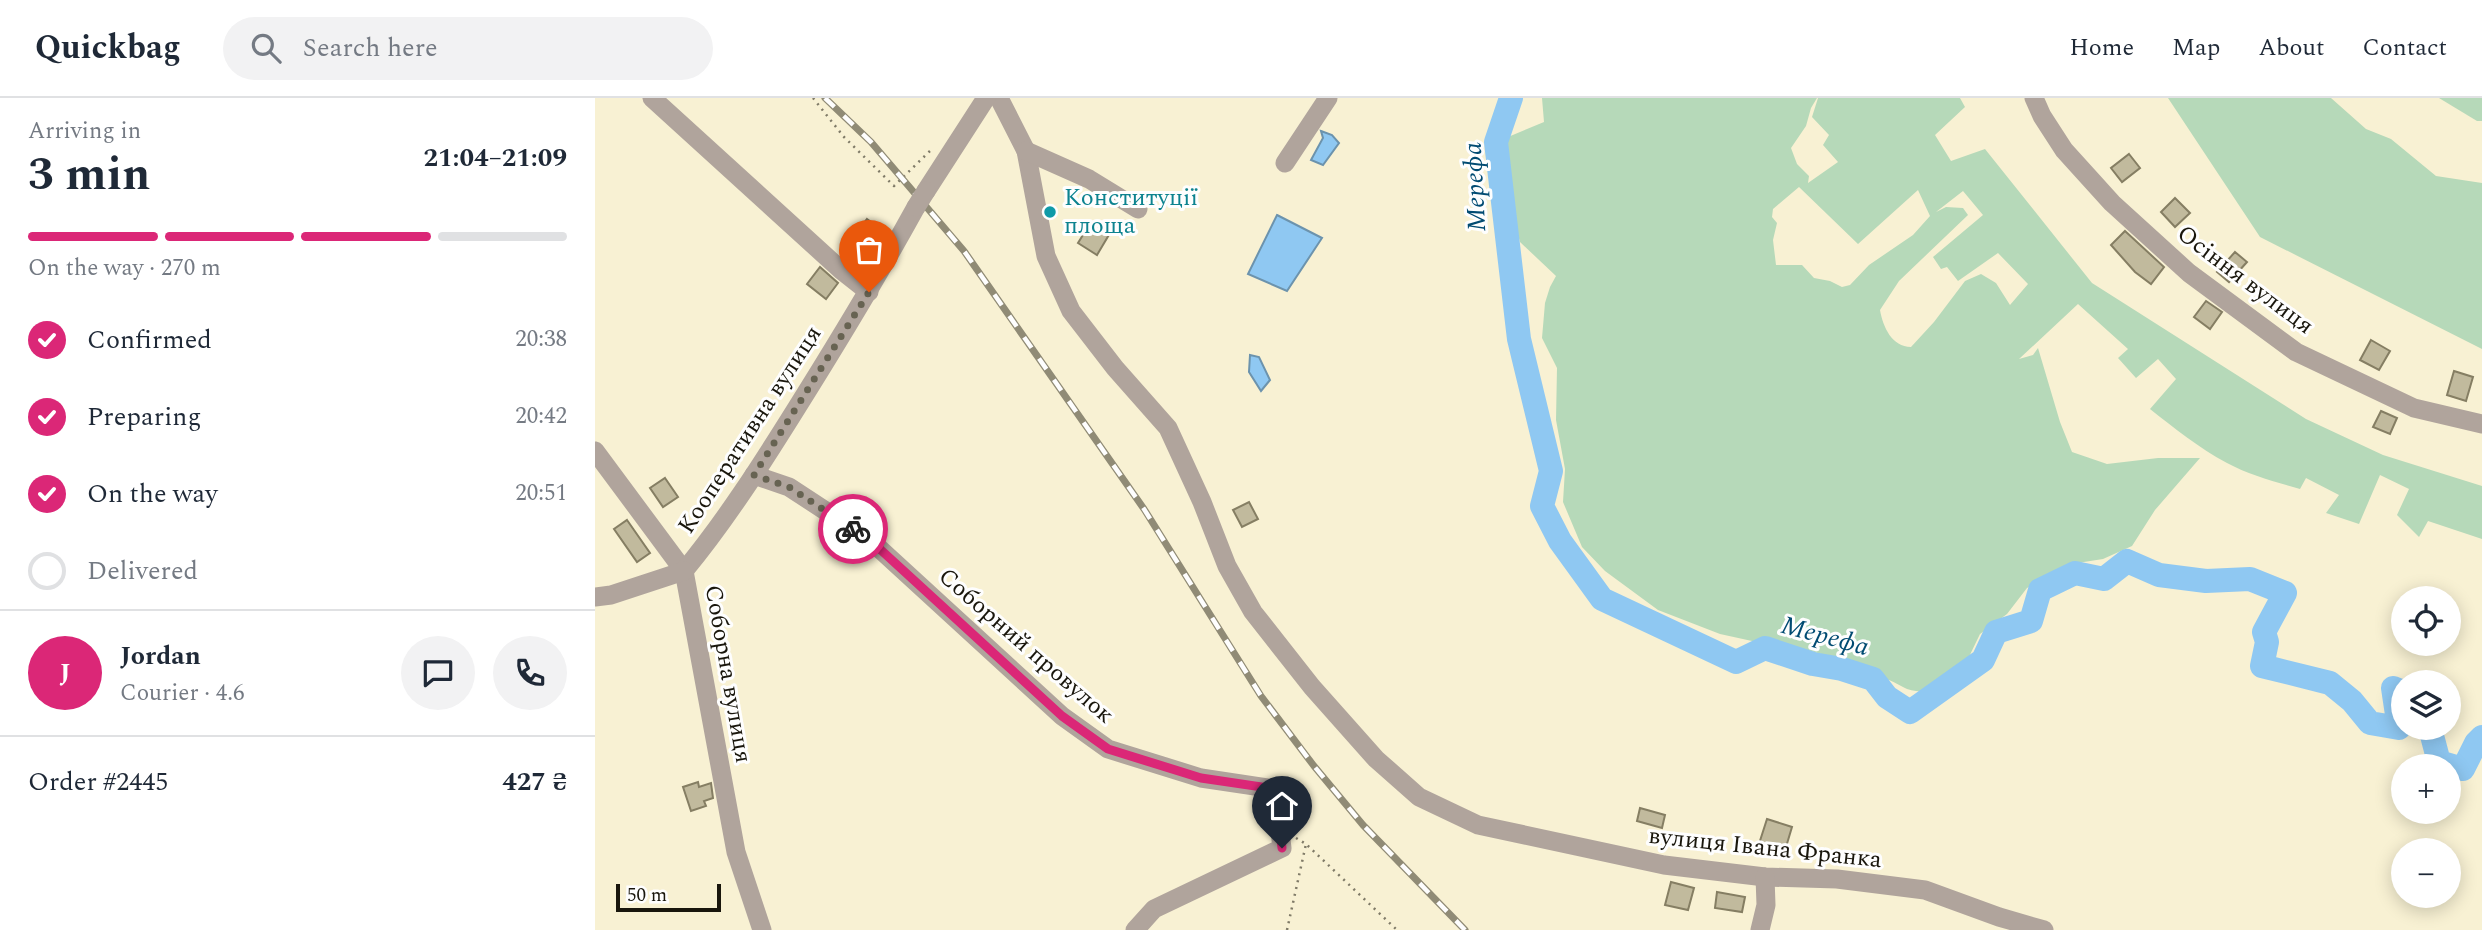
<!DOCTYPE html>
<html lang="en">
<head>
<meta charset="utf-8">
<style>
	body { margin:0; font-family:Spectral,serif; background:#f2f2f3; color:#1f2937; height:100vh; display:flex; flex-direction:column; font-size:26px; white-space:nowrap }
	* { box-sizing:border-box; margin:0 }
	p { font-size:23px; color:#747a83 }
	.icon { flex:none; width:38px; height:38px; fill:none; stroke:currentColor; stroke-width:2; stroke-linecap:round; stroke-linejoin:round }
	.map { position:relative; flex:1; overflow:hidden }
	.panel { display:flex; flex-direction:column; background:#fff; width:595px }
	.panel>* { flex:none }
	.controls { position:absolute; left:1796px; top:488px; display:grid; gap:14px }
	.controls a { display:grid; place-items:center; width:70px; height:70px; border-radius:50%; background:#fff; box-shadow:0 4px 18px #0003; font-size:35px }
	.scale { position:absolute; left:21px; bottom:18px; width:105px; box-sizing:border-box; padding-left:7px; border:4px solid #19160c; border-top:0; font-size:19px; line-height:24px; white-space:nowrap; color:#19160c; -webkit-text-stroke:5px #fefefe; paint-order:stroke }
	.pin { position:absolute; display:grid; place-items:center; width:60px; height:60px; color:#fff; margin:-72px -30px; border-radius:50% 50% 50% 0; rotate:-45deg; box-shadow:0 0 7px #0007 }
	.pin .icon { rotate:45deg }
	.courier { position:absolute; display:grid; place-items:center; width:70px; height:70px; margin:-35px; border:5px solid #db2777; border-radius:50%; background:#fff; color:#222; box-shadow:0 2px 9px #0007 }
	.head em { font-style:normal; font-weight:700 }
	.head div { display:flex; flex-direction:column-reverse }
	.head { display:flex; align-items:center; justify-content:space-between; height:119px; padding:0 28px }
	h1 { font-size:46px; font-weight:700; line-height:52px }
	.bar { display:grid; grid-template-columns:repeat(4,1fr); gap:10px 7px; align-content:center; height:84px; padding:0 28px }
	.bar i { height:9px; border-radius:5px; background:#e0e1e3 }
	.bar .on { background:#db2777 }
	.bar p { grid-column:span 4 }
	.line { display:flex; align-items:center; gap:18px; padding:0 28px; border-top:2px solid #e0e1e3 }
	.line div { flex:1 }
	.round { display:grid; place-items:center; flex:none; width:74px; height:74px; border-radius:37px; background:#f2f2f3 }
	ol { padding:0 28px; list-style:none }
	li { display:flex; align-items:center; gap:21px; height:77px }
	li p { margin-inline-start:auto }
	li .icon { padding:7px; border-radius:50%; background:#db2777; color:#fff; stroke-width:4 }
	li:last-child { color:#747a83 }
	li i { width:38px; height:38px; border:4px solid #e0e1e3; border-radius:50% }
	header { display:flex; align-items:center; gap:42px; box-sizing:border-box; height:98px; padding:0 35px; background:#fff; border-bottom:2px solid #e0e1e3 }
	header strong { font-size:33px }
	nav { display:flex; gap:38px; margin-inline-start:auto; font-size:24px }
	.search { width:490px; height:63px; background:#f2f2f3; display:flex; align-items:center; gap:18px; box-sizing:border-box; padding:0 24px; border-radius:38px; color:#747a83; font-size:26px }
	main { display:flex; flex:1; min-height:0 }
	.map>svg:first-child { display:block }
	.green { fill:#b6d9b9; fill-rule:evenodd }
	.water { fill:#8fc8f2; stroke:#6c93ad; stroke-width:2 }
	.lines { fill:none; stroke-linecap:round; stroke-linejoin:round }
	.river { stroke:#8fc8f2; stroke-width:24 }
	.building { fill:#c1ba9d; stroke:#857e63; stroke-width:2 }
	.path { stroke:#7f7a67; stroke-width:2.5; stroke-dasharray:2 5; stroke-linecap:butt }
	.minor { stroke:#b0a49c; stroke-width:19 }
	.rail-casing { stroke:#908b76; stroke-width:7 }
	.rail { stroke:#fefefe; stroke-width:4.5; stroke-dasharray:13; stroke-linecap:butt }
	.minor-bridge { stroke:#b0a49c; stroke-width:19 }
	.done { stroke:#676352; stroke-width:7; stroke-dasharray:0 12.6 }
	.route { stroke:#db2777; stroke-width:9 }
	.culture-dot { fill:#0f9aa8; stroke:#fefefe; stroke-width:2.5 }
	.labels { text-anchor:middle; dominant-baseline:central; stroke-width:6; stroke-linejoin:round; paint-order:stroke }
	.culture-label { font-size:24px; fill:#0d838f; stroke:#fefefe; text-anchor:start }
	.street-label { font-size:24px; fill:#19160c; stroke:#fefefe }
	.water-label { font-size:26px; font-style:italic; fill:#014b72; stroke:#fefefe }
</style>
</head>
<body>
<header>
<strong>Quickbag</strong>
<div class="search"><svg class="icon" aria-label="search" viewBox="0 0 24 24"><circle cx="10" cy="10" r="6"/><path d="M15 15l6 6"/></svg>Search here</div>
<nav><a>Home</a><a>Map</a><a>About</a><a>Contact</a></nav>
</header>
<main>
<section class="panel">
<div class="head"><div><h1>3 min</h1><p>Arriving in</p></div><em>21:04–21:09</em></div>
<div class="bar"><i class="on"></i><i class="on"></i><i class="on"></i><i></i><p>On the way · 270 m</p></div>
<ol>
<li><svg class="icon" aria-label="check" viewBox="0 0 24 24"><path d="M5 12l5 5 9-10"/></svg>Confirmed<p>20:38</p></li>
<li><svg class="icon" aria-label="check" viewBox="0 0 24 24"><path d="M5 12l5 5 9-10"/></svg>Preparing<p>20:42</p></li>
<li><svg class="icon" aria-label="check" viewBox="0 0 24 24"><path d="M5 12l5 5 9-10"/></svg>On the way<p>20:51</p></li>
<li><i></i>Delivered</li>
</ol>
<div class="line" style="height:126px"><b class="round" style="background:#db2777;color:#fff">J</b><div><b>Jordan</b><p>Courier · 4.6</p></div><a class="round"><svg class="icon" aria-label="chat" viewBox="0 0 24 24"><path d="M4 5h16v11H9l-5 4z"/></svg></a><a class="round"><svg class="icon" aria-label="phone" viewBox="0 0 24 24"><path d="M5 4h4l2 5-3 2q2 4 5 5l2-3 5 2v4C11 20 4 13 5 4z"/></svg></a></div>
<div class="line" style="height:91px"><div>Order #2445</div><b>427 ₴</b></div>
</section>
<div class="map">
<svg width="1887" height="832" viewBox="0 0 1887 832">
	<rect width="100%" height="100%" fill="#f8f1d3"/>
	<g class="green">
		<path d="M 947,0 L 1222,0 L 1216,10 L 1211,28 L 1196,50 L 1202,66 L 1214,78 L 1213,85 L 1243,64 L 1228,47 L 1234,37 L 1217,19 L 1223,0 L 1365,0 L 1370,9 L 1340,37 L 1356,63 L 1390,51 L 1497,185 L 1711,321 L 1788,357 L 1887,388 L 1887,441 L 1833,423 L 1824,439 L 1802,417 L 1814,391 L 1785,377 L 1764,426 L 1731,415 L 1744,397 L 1711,380 L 1705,391 C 1681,384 1654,377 1632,365 C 1604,350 1579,330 1555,311 L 1581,281 L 1563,261 L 1541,280 L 1523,260 L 1533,251 L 1483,206 L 1424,261 L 1438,257 L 1443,250 L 1465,324 L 1477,354 L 1512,366 L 1563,360 L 1605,360 L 1560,412 L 1537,448 L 1508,461 L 1476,466 L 1432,490 L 1412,516 L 1385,536 L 1371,565 L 1330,594 C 1324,593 1318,593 1312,591 C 1301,586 1292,578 1278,581 L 1253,561 L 1237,559 L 1190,546 L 1157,543 L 1125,536 L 1063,512 L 1010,473 L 987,449 L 968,404 L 970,371 L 961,322 L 962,270 L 947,240 L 950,205 L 955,189 L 961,178 L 925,144 L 912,96 L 909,62 L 901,44 L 949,24 ZM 1204,89 L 1263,146 L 1323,92 L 1335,118 L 1318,137 L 1274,167 L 1255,187 L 1247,189 L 1235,183 L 1219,180 L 1207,167 L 1181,167 L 1178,142 L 1182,125 L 1177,119 L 1178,111 ZM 1368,93 L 1388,117 L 1338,159 L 1346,171 L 1352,169 L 1363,183 L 1403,155 L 1433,186 L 1415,207 L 1401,185 L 1386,176 L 1370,183 L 1339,224 L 1316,249 C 1297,249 1288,229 1285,212 L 1304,183 L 1373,117 L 1368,110 L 1351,109 L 1341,114 Z"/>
		<path d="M 1573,0 L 1736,0 L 1771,31 L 1796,41 L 1841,78 L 1887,85 L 1887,251 L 1665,139 Z"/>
		<path d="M 1844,0 L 1887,0 L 1887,23 L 1882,23 Z"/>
	</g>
	<g class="water">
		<path d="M 726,33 L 737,37 L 744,45 L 728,67 L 716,62 L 728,40 Z"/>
		<path d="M 682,117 L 727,140 L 692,193 L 653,176 Z"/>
		<path d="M 655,257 L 664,259 L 675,282 L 666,293 L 654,274 Z"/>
	</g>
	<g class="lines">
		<g class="river">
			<path d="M 916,0 L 901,44 L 924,241 L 956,373 L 947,408 L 965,443 L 1007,501 L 1141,564 L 1170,550 L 1218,566 L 1247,571 L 1278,581 L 1292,599 L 1315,614 L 1388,562 L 1401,534 L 1436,523 L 1445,492 L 1480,475 L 1509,481 L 1532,463 L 1564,477 L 1611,483 L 1655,481 L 1690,495 L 1669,534 L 1672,544 L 1667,568 L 1735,585 L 1757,603 L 1775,625 L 1804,630 L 1798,590 L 1808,594"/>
			<path d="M 1835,630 L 1844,664 L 1868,671 L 1881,645 L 1887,639"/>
		</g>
	</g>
	<g class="building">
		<path d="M 1534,56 L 1545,70 L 1527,84 L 1516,70 Z"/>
		<path d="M 1580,100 L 1595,115 L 1580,129 L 1566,114 Z"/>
		<path d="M 272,121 L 287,132 L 271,152 L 257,141 Z"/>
		<path d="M 496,124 L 515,135 L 502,157 L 483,145 Z"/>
		<path d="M 1530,133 L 1569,169 L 1556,186 L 1540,174 L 1516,147 Z"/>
		<path d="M 1640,154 L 1652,164 L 1634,184 L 1622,174 Z"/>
		<path d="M 225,169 L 243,185 L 231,201 L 212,186 Z"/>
		<path d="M 1611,203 L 1627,214 L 1615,231 L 1599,219 Z"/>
		<path d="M 1776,242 L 1795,253 L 1784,272 L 1765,262 Z"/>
		<path d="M 1859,273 L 1878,279 L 1871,303 L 1852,297 Z"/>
		<path d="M 1786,313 L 1802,320 L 1795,336 L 1778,329 Z"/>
		<path d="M 70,380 L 83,399 L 68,409 L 55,390 Z"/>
		<path d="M 654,404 L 663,421 L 647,429 L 638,412 Z"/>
		<path d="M 32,422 L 55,455 L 42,464 L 19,431 Z"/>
		<path d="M 103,684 L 104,689 L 116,685 L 118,700 L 109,703 L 111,708 L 96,713 L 88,689 Z"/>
		<path d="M 1045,710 L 1070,717 L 1067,730 L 1042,723 Z"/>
		<path d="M 1172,721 L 1197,729 L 1191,749 L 1182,746 L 1180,754 L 1163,749 Z"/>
		<path d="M 1076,784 L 1099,790 L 1093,812 L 1070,807 Z"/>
		<path d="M 1122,794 L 1150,799 L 1147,814 L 1120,810 Z"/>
	</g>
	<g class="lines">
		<g class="path">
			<path d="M 218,0 L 249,39 L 299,88 L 338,50"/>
			<path d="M 701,740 L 711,746 L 802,832"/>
			<path d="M 692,832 L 711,746"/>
		</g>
		<g class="minor">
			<path d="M 57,0 L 246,172 L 274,194"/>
			<path d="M 404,0 L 431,53 L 451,158 L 476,213 L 520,270 L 573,330 L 607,404 L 632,468 L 658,514 L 717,589 L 781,661 L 824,699 L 883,727 L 1069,767 L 1170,779 L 1242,781 L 1330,792 L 1404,819 L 1449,832"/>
			<path d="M 1439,0 L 1447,18 L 1469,52 L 1517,105 L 1594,175 L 1701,254 L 1819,310 L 1887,326"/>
			<path d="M 431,53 L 494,81 L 543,111"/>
			<path d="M 690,65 L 733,0"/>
			<path d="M 331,93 L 391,0"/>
			<path d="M 0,353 L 89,473 L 141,754 L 167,832"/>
			<path d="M 159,377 L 194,389 L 275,442 L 467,618 L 513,651 L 606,680 L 680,691 L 687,750 L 559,811 L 540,832"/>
			<path d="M 89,473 C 131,422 166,367 201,311 C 243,244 283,178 321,109"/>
			<path d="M 0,499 L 16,497 L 89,473"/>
			<path d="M 1165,832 L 1171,807 L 1170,779"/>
		</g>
		<g class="rail-casing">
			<path id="rail" d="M 230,0 L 276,44 L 369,153 L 549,411 L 666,598 L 719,668 L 768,727 L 870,832"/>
		</g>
		<use href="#rail" class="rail"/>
		<path class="minor-bridge" d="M 321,109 L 331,93"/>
	</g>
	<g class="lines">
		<path class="done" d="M 258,431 L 194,389 L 159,377 L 274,194"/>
		<path class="route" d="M 258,431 L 275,442 L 467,618 L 513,651 L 606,680 L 680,691 L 687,750"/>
	</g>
	<circle class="culture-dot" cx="455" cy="114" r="7"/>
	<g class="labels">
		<g class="culture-label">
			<text x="469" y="100">Конституції<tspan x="469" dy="28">площа</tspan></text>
		</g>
		<g class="street-label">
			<text transform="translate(1650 182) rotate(37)">Осіння вулиця</text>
			<text transform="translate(155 332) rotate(-57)">Кооперативна вулиця</text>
			<text transform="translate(431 548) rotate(41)">Соборний провулок</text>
			<text transform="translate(133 576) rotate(80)">Соборна вулиця</text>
			<text transform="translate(1170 750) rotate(6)">вулиця Івана Франка</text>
		</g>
		<g class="water-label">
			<text transform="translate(880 89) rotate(-93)">Мерефа</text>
			<text transform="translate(1230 538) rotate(15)">Мерефа</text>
		</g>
	</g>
</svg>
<div class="controls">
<a><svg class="icon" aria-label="locate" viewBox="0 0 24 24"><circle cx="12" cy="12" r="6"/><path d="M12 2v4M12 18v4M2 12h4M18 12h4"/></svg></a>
<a><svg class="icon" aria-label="layers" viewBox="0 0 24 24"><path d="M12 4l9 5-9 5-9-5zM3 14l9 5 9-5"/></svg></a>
<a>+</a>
<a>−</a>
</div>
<div class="scale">50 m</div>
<div class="pin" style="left:274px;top:194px;background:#ea580c"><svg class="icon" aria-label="bag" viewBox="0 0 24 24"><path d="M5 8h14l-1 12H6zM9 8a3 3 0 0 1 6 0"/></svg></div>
<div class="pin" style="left:687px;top:750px;background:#1f2937"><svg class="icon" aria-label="home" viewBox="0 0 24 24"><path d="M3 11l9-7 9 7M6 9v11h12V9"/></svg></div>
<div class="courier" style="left:258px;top:431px"><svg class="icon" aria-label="bike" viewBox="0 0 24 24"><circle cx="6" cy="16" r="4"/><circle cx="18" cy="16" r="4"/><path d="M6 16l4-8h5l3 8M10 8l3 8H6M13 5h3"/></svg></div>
</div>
</main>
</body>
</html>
